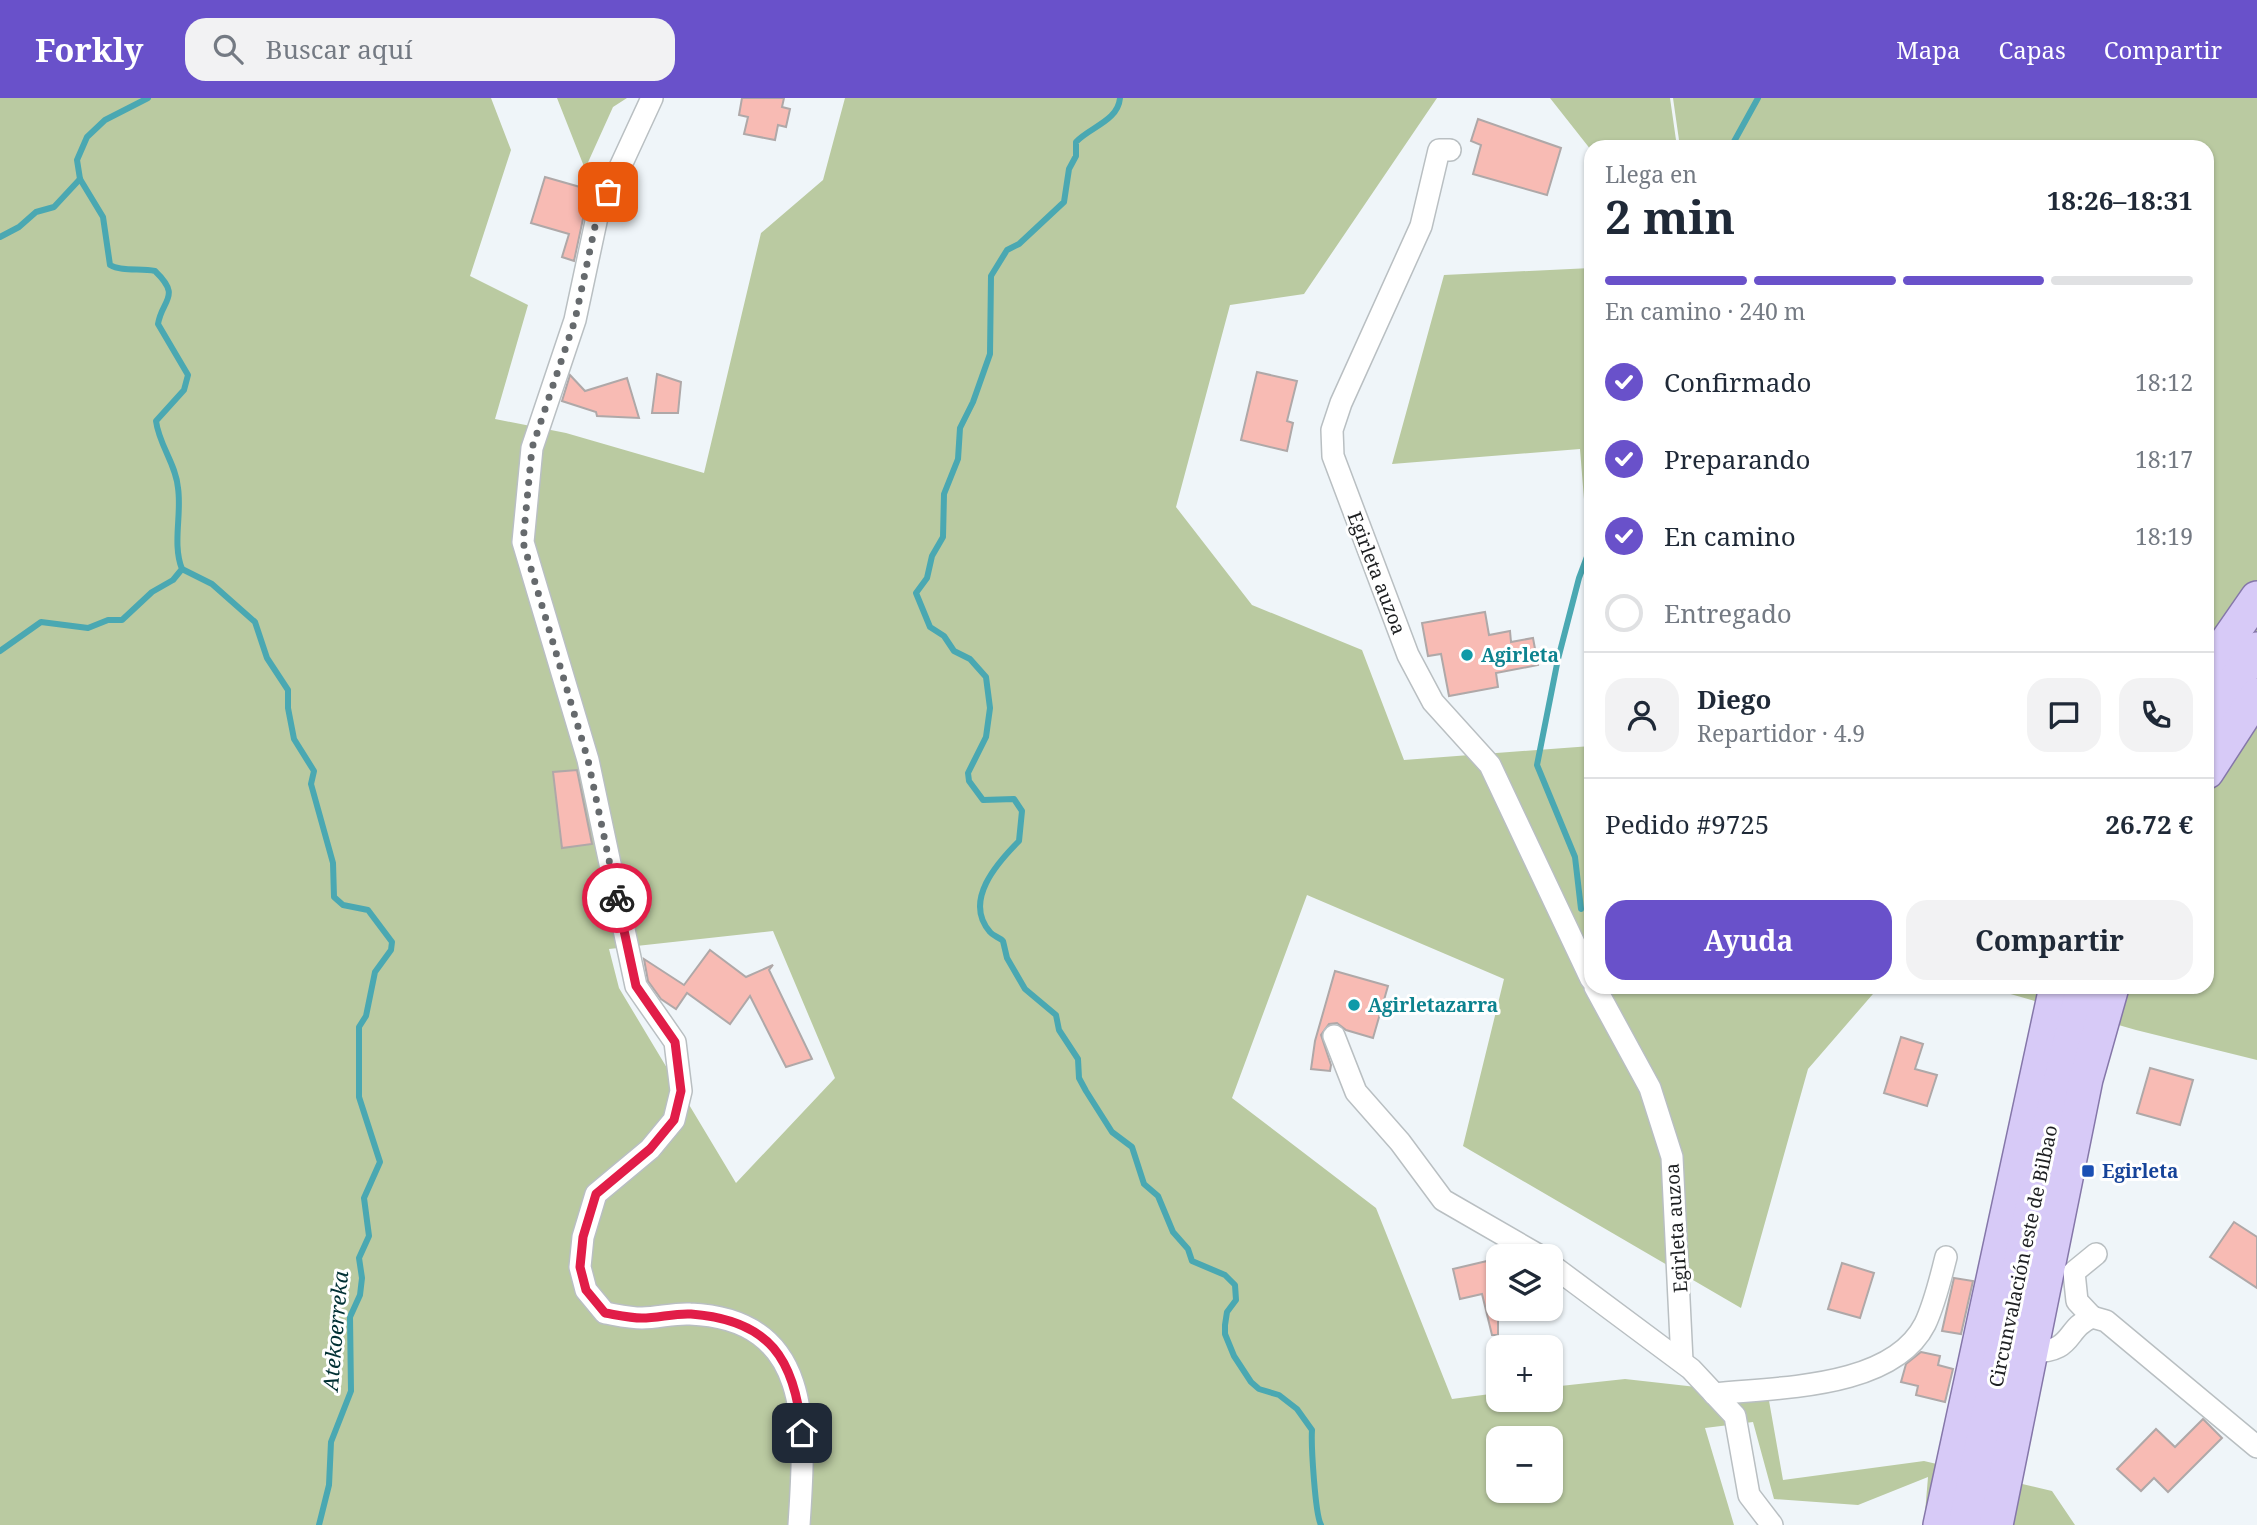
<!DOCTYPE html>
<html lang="es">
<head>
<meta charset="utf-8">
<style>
	body { margin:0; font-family:"Noto Serif",serif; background:#f2f2f3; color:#1f2937; height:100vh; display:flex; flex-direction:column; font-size:26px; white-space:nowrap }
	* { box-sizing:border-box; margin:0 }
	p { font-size:23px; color:#747a83 }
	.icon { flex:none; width:38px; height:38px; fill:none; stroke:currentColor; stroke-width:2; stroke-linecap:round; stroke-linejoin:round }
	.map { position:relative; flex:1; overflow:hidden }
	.side { position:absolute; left:1584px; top:42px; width:630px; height:854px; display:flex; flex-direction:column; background:#fff; border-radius:21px; box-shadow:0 2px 5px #0004 }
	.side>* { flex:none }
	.buttons { position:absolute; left:1486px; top:1146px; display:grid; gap:14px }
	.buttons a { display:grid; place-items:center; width:77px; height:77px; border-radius:14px; background:#fff; box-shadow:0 2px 5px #0004; font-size:35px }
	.pin { position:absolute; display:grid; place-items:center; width:60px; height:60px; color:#fff; margin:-30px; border-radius:14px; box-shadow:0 4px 10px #0006 }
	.courier { position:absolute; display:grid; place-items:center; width:70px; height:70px; margin:-35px; border:5px solid #e11d48; border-radius:50%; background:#fff; color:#222; box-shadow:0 2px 9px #0007 }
	.headline em { font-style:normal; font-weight:700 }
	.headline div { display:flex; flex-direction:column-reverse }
	.headline { display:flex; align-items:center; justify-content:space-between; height:119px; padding:0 21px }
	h1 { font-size:46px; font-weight:700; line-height:52px }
	.bar { display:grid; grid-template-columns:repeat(4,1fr); gap:10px 7px; align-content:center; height:84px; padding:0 21px }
	.bar i { height:9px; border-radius:5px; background:#e0e1e3 }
	.bar .active { background:#6951ca }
	.bar p { grid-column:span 4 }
	.line { display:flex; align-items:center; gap:18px; padding:0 21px; border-top:2px solid #e0e1e3 }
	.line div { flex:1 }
	.round { display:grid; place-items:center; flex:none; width:74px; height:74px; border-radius:21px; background:#f2f2f3 }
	ol { padding:0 21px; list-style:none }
	li { display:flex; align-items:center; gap:21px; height:77px }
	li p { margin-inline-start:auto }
	li .icon { padding:7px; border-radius:50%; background:#6951ca; color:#fff; stroke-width:4 }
	li:last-child { color:#747a83 }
	li i { width:38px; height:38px; border:4px solid #e0e1e3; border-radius:50% }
	.action { display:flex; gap:14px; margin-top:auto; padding:14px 21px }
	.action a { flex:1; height:80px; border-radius:21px; background:#6951ca; color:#fff; font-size:28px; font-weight:700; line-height:80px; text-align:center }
	.action a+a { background:#f2f2f3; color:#1f2937 }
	header { display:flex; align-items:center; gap:42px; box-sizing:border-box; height:98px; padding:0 35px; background:#6951ca; color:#fff }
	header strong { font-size:33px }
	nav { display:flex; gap:38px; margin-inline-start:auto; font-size:24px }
	.search { width:490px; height:63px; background:#f2f2f3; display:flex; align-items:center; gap:18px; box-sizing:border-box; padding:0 24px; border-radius:21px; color:#747a83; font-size:26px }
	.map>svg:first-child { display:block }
	.green { fill:#bacaa1; fill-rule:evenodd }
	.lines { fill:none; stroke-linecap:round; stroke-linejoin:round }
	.stream { stroke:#4aa8b2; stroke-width:6 }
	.building { fill:#f8bbb4; stroke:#afa8a8; stroke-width:2 }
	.minor-casing { stroke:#b9bfc2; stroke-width:24 }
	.primary-casing { stroke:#8577a9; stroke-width:36 }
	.minor { stroke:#fff; stroke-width:21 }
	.primary { stroke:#d7caf7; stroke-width:33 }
	.done { stroke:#666a6d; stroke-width:7; stroke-dasharray:0 12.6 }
	.route { stroke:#e11d48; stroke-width:9 }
	.culture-dot { fill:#0f9aa8; stroke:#fff; stroke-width:2.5 }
	.transit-dot { fill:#1a4fb4; stroke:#fff; stroke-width:2.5 }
	.labels { text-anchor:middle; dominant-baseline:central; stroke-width:6; stroke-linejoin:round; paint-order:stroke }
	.street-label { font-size:19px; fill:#1d1f21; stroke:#fff }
	.culture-label { font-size:19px; font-weight:bold; fill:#0d838f; stroke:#fff; text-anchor:start }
	.transit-label { font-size:19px; font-weight:bold; fill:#164399; stroke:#fff; text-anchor:start }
	.water-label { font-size:21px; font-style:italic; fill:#013034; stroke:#fff }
</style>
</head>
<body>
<header>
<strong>Forkly</strong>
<div class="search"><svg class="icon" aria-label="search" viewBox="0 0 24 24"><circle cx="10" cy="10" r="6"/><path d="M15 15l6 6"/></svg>Buscar aquí</div>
<nav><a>Mapa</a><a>Capas</a><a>Compartir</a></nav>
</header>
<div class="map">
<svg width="2257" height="1427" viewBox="0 0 2257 1427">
	<rect width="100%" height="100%" fill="#eff5f9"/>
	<g class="green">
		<path d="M 0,0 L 491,0 L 511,52 L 470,178 L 528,207 L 495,321 L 566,335 L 704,375 L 761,135 L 823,82 L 845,0 L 1437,0 L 1304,196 L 1230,207 L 1176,409 L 1252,507 L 1362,552 L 1404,662 L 1591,648 L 1591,889 L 1879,889 L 1808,971 L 1741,1210 L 1463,1048 L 1504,881 L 1307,797 L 1232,1000 L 1376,1110 L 1452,1301 L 1498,1295 L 1498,1302 L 1550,1302 L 1551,1289 L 1625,1281 L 1768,1297 L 1783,1382 L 1924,1363 L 2052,1393 L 2075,1427 L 1924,1427 L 1928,1379 L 1858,1407 L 1774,1401 L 1753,1324 L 1705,1330 L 1734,1427 L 0,1427 ZM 773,833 L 835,980 L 736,1085 L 619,890 L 609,851 ZM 1498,1340 L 1550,1340 L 1550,1393 L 1498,1393 Z"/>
		<path d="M 557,0 L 627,0 L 613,9 L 585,71 Z"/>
		<path d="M 1550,0 L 1670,0 L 1677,49 L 1591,49 L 1591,52 Z"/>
		<path d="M 1673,0 L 2257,0 L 2257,962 L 2136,932 L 1986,889 L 2207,889 L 2207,49 L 1680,49 Z"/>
		<path d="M 1591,170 L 1591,489 L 1580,351 L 1392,366 L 1444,177 Z"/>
	</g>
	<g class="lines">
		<g class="stream">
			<path d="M 1120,0 C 1118,23 1090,29 1076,44 L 1076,58 L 1069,71 L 1064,104 L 1019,146 L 1007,152 L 991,178 L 990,256 L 973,304 L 960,330 L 958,361 L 944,396 L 943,439 L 932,458 L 927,480 L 916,495 L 930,529 L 944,538 L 954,553 L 970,561 L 986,579 L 990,610 L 986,639 L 968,675 L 969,683 L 983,702 L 1014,701 L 1022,713 L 1019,743 C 997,765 963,803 990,834 C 993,838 999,839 1003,843 L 1007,860 L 1025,891 L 1056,917 L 1059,932 L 1078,961 L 1079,980 L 1086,993 L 1112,1034 L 1132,1049 L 1144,1086 L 1158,1098 L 1173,1134 L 1188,1151 L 1192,1163 L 1225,1177 L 1235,1187 L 1236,1202 L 1227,1214 L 1225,1227 L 1225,1236 L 1234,1258 L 1251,1284 L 1259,1291 L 1279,1297 L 1297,1311 L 1312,1332 C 1311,1346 1315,1416 1321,1427"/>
			<path d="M 1731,49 L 1758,0"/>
			<path d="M 0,139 L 19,129 L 36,114 L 54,109 L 80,81"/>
			<path d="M 182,471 L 212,486 L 255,524 L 267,560 L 288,592 L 288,610 L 294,641 L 314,673 L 311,686 L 333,765 L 334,799 L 343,807 L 368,812 L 392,844 L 391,852 L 375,874 L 366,918 L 359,929 L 359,999 L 380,1064 L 364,1100 L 369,1138 L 359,1160 L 362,1180 L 360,1197 L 350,1219 L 351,1293 L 331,1344 L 329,1387 L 319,1427"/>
			<path d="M 0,553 L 41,524 L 88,530 L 108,522 L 122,522 L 152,494 L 173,482 L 182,471 C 172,446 182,416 178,390 C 176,366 159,347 156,323 L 184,292 L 188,277 L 158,226 C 162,201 182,199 155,173 C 140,170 122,174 110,167 L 103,119 L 80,81 L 77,62 L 87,39 L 105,22 L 148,0"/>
			<path d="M 1581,811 L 1575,759 L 1537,667 L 1558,561 L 1579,480 L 1591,448"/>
		</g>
	</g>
	<g class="building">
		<path d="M 742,0 L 784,0 L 782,9 L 790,11 L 786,29 L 778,27 L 775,42 L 744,36 L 748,19 L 739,17 Z"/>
		<path d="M 1478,21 L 1561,50 L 1547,97 L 1473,76 L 1481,47 L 1471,43 Z"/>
		<path d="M 545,79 L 594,93 L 584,116 L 574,163 L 562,159 L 569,136 L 531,125 Z"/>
		<path d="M 1257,274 L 1297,283 L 1287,323 L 1293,325 L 1287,353 L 1241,342 Z"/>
		<path d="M 657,276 L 681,284 L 678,315 L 652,315 Z"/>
		<path d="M 570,277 L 585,293 L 627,280 L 639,320 L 597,318 L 596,314 L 562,303 Z"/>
		<path d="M 1485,514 L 1489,537 L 1510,533 L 1511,544 L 1533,540 L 1538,567 L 1496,575 L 1498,589 L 1449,598 L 1441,556 L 1428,558 L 1422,525 Z"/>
		<path d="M 577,672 L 592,746 L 562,750 L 553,674 Z"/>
		<path d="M 710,852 L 746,879 L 773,867 L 769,872 L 812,961 L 786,969 L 750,898 L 730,926 L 687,895 L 676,911 L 661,901 L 648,883 L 644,861 L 684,887 Z"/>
		<path d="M 1335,873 L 1388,888 L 1373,940 L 1346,932 L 1337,925 L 1329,926 L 1321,937 L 1331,967 L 1330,973 L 1311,971 L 1315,943 Z"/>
		<path d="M 1901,939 L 1923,946 L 1915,971 L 1937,977 L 1927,1008 L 1884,995 Z"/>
		<path d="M 2150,970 L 2193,982 L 2180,1027 L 2137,1015 Z"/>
		<path d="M 2234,1124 L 2257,1139 L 2257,1190 L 2210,1159 Z"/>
		<path d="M 1487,1163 L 1491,1179 L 1498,1178 L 1498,1237 L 1492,1237 L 1482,1196 L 1460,1201 L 1453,1171 Z"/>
		<path d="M 1842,1165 L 1874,1175 L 1860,1220 L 1828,1211 Z"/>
		<path d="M 1954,1180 L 1973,1183 L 1961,1236 L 1942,1233 Z"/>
		<path d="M 1921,1254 L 1940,1258 L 1938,1267 L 1953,1271 L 1945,1304 L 1916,1297 L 1918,1288 L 1901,1284 L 1906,1266 Z"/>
		<path d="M 2203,1321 L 2222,1340 L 2168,1394 L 2154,1380 L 2141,1393 L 2117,1371 L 2156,1331 L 2175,1349 Z"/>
	</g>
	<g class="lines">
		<g class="minor-casing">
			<g id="minor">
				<path d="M 652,0 L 597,119 L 575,222 L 532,350 L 523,444 L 588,662 L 636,888 L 675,944 L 681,993 L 674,1022 L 650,1051 L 596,1096 L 583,1139 L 580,1169 L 586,1192 L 605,1215 C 617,1217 630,1220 642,1220 C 658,1220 674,1215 690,1216 C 816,1221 805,1334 799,1427"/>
				<path d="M 1450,52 L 1439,52 L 1421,128 L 1341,305 L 1332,332 L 1333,358 L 1408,557 L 1433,604 L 1490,667 L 1591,881"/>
				<path d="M 1595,889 L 1650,990 L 1672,1059 L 1682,1263"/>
				<path d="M 1334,938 L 1356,994 L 1400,1044 L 1443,1102 L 1540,1158"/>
				<path d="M 1550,1166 L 1691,1271 L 1735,1318 L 1749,1397 L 1772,1427"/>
				<path d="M 2092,1219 L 2077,1203 L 2074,1174 L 2096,1156"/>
				<path d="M 2030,1254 C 2076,1254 2063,1232 2092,1219 L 2106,1223 L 2257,1349"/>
				<path d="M 1714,1296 C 1778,1289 1892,1291 1925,1226 C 1935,1205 1940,1182 1946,1159"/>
			</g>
		</g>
		<g class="primary-casing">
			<g id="primary">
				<path d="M 2207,572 L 2257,500"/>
				<path d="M 2207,623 L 2257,551"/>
				<path d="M 2207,674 L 2257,597"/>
				<path d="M 1940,1427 L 2056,889"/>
				<path d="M 1965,1427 L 2047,1039 L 2083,889"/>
				<path d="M 1996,1427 L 2086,981 L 2112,889"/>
			</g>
		</g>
		<use href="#minor" class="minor"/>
		<use href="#primary" class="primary"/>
	</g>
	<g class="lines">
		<path class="done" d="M 608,94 L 597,119 L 575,222 L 532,350 L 523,444 L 588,662 L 617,800"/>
		<path class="route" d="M 617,800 L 636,888 L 675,944 L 681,993 L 674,1022 L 650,1051 L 596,1096 L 583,1139 L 580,1169 L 586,1192 L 605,1215 C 617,1217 630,1220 642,1220 C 658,1220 675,1215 691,1216 C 770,1222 795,1261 802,1335"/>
	</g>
	<g class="culture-dot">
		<circle cx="1467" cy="557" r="7"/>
		<circle cx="1354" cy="907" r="7"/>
	</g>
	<rect class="transit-dot" x="2081" y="1066" width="14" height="14" rx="3.5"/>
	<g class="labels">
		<g class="street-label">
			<text transform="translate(1377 475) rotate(69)">Egirleta auzoa</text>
			<text transform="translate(1676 1130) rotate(-94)">Egirleta auzoa</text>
			<text transform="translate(2023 1158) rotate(-78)">Circunvalación este de Bilbao</text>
		</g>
		<g class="culture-label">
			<text x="1481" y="557">Agirleta</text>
			<text x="1368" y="907">Agirletazarra</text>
		</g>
		<g class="transit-label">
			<text x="2102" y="1073">Egirleta</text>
		</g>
		<g class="water-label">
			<text transform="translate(335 1233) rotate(-85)">Atekoerreka</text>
		</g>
	</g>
</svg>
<div class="buttons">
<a><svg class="icon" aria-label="layers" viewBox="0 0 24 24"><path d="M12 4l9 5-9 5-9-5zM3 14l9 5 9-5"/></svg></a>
<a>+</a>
<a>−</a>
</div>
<div class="pin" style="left:608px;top:94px;background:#ea580c"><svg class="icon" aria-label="bag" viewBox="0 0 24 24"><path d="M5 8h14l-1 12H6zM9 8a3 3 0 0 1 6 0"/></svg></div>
<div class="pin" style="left:802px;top:1335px;background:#1f2937"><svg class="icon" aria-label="home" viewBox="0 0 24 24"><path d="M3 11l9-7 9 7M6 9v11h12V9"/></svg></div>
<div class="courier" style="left:617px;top:800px"><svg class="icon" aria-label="bike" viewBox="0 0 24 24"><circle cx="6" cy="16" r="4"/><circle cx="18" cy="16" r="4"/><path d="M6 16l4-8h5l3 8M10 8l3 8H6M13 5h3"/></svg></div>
<section class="side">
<div class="headline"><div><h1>2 min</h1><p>Llega en</p></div><em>18:26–18:31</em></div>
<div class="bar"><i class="active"></i><i class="active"></i><i class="active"></i><i></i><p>En camino · 240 m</p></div>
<ol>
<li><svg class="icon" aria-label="check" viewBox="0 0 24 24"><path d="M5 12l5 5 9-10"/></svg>Confirmado<p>18:12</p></li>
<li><svg class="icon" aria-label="check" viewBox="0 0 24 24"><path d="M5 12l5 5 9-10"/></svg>Preparando<p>18:17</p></li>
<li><svg class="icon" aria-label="check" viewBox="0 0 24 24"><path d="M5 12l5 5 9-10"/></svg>En camino<p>18:19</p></li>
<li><i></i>Entregado</li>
</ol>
<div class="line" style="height:126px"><a class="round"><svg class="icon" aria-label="person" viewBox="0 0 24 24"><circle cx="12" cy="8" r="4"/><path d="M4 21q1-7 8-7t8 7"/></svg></a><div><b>Diego</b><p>Repartidor · 4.9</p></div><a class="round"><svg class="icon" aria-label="chat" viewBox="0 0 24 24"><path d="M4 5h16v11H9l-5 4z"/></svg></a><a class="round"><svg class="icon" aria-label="phone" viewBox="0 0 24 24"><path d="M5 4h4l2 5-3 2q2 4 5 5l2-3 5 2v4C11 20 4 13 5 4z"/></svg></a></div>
<div class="line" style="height:91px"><div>Pedido #9725</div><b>26.72 €</b></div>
<div class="action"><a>Ayuda</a><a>Compartir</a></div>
</section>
</div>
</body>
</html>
